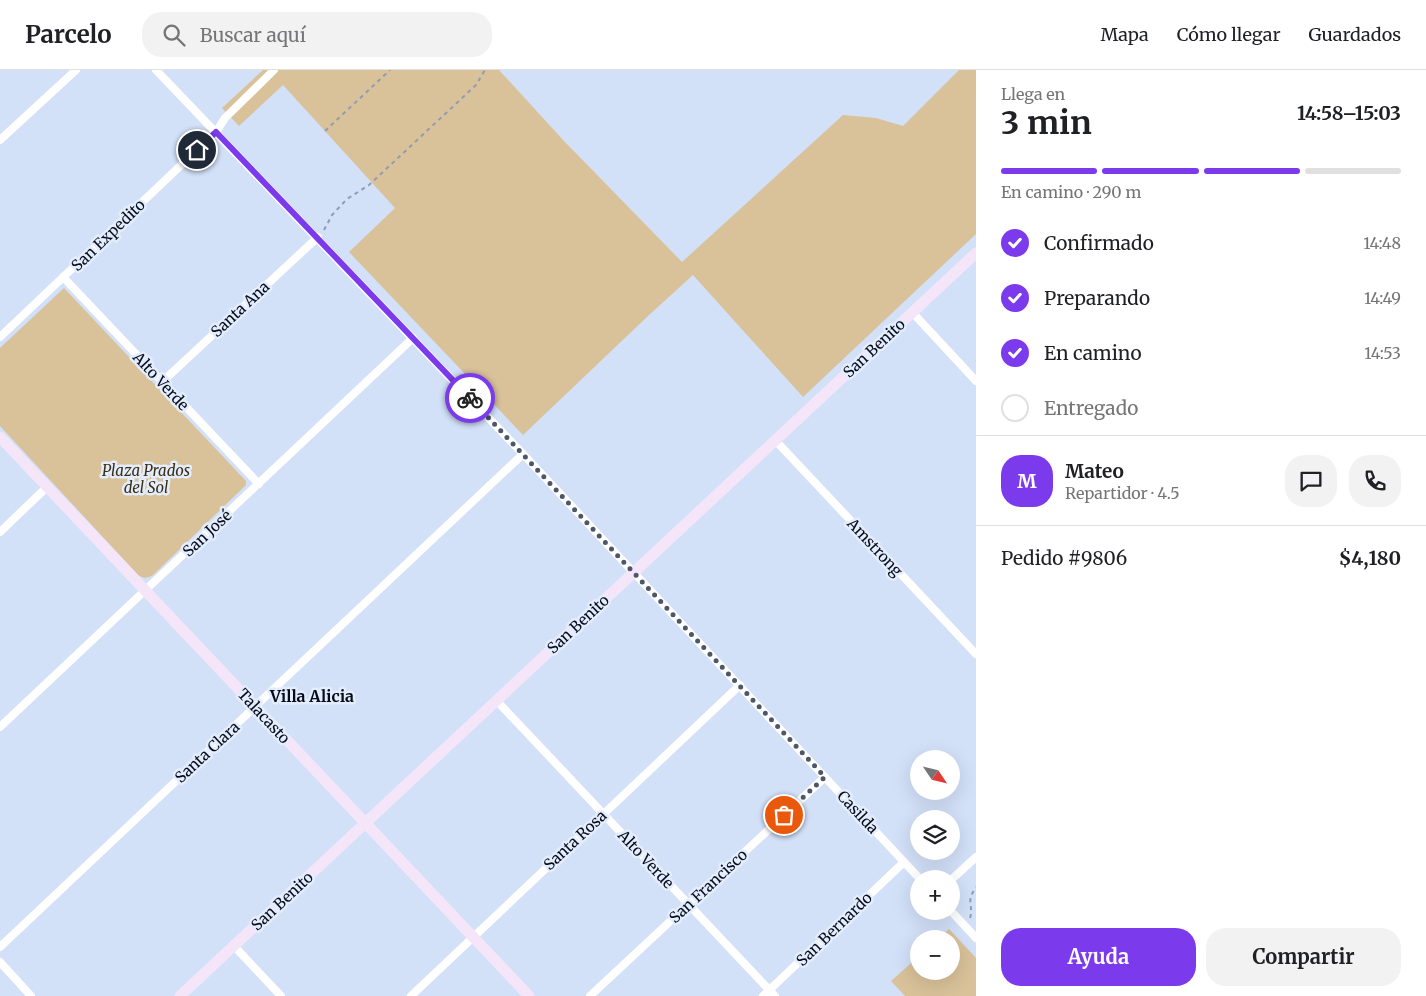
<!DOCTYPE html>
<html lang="es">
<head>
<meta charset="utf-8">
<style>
	body { margin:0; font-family:Merriweather,serif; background:#f2f2f2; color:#202124; height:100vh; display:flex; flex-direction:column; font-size:19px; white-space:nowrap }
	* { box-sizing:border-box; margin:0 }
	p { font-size:16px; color:#757577 }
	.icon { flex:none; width:28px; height:28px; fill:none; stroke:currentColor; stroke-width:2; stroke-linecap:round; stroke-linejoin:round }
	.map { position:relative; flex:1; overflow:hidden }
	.drawer { display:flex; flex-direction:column; background:#fff; width:450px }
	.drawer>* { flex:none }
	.needle { width:32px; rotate:125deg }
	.tools { position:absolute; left:910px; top:680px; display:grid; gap:10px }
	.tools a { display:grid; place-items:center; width:50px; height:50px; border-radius:50%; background:#fff; box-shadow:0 5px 20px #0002; font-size:25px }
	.pin { position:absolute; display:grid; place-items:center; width:42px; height:42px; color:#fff; margin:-21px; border:2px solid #fff; border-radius:50%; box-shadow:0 1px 5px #0007 }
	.courier { position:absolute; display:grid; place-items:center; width:50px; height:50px; margin:-25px; border:4px solid #7c3aed; border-radius:50%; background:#fff; color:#222; box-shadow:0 1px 6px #0007 }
	.head em { font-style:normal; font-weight:700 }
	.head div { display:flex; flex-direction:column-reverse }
	.head { display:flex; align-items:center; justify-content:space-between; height:85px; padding:0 25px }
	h1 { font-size:32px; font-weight:700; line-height:38px }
	.bar { display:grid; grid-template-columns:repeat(4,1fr); gap:8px 5px; align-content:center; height:60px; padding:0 25px }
	.bar i { height:6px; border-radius:4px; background:#e0e0e0 }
	.bar .on { background:#7c3aed }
	.bar p { grid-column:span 4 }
	.line { display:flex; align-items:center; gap:12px; padding:0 25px; border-top:1px solid #e0e0e0 }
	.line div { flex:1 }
	.round { display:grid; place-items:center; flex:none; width:52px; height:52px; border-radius:20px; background:#f2f2f2 }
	ol { padding:0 25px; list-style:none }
	li { display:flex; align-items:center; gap:15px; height:55px }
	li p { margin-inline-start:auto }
	li .icon { padding:5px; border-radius:50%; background:#7c3aed; color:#fff; stroke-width:4 }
	li:last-child { color:#757577 }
	li i { width:28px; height:28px; border:2px solid #e0e0e0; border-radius:50% }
	.button { display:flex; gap:10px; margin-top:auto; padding:10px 25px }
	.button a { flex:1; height:58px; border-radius:20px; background:#7c3aed; color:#fff; font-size:20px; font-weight:700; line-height:58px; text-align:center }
	.button a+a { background:#f2f2f2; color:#202124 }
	header { display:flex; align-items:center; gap:30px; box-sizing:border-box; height:70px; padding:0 25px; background:#fff; border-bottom:1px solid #e0e0e0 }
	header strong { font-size:24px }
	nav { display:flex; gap:28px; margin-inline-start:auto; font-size:18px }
	.search { width:350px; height:45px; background:#f2f2f2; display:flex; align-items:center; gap:12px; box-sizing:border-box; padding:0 18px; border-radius:20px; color:#757577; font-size:19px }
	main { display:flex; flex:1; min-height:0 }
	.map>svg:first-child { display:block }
	.green { fill:#d9c29a }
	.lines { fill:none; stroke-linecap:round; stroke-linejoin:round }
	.path { stroke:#909cb0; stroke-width:2; stroke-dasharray:4 4; stroke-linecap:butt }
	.street { stroke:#fff; stroke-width:8 }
	.secondary { stroke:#f5e5f8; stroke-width:11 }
	.done { stroke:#4d5768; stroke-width:5; stroke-dasharray:0 9 }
	.route { stroke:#7c3aed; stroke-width:6 }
	.labels { text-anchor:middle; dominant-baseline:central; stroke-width:5; stroke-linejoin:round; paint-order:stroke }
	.street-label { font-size:15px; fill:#060d1a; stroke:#e4edfd }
	.park-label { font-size:15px; font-style:italic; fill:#3b2d12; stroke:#e4edfd }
	.neighbourhood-label { font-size:16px; font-weight:bold; fill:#060d1a; stroke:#e4edfd }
</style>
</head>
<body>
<header>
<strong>Parcelo</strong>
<div class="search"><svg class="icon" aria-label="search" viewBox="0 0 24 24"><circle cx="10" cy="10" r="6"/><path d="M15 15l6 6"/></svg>Buscar aquí</div>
<nav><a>Mapa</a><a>Cómo llegar</a><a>Guardados</a></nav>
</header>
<main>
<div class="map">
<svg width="976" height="926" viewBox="0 0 976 926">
	<rect width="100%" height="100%" fill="#d2e0f8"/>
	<g class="green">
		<path d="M 263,0 L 499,0 L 564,71 L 682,192 L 843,45 L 876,48 L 903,56 L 959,0 L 976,0 L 976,164 L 803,327 L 693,205 L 648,246 L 523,365 L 349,182 L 395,138 L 283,15 L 239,56 L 222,38 Z"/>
		<path d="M 64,218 L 246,411 L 246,415 L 152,506 L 145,508 L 139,506 L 0,356 L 0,278 Z"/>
		<path d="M 949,859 L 976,888 L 976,926 L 905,926 L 891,911 L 919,886 L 919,901 L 951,901 L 951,869 L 938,869 Z"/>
	</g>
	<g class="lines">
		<g class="path">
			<path d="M 325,61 L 390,0"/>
			<path d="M 324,160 L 332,145 L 347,129 L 369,115 L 476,15 L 485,0"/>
			<path d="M 970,848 C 974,835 965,833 976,817"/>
		</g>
		<g class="street">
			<path d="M 156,0 L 523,384 L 920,809"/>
			<path d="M 0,70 L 76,0"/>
			<path d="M 63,207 L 259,414"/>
			<path d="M 912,242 L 976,311"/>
			<path d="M 0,267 L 216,62 L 225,48 L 274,0"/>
			<path d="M 162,312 L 318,167"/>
			<path d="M 775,370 L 976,584"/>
			<path d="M 0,462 L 47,417"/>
			<path d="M 496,630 L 775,926"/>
			<path d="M 0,657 L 413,268"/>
			<path d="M 951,810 L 976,787"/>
			<path d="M 951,841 L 976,868"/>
			<path d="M 234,876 L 281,926"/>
			<path d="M 0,877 L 523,384"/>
			<path d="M 0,892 L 31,926"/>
			<path d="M 411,926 L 740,615"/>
			<path d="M 590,926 L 825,707"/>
			<path d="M 763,926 L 904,792"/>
		</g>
		<g class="secondary">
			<path d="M 0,367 L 529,926"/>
			<path d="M 180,926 L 976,183"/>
		</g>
	</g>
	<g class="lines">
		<path class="done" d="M 470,328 L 825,707 L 784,745"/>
		<path class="route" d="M 197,80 L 216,62 L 470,328"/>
	</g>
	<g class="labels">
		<g class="street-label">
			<text transform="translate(108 165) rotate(-44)">San Expedito</text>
			<text transform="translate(240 239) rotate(-43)">Santa Ana</text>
			<text transform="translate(874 278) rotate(-43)">San Benito</text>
			<text transform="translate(161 311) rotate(47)">Alto Verde</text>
			<text transform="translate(207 463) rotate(-43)">San José</text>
			<text transform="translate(875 477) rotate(47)">Amstrong</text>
			<text transform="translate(578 554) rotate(-43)">San Benito</text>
			<text transform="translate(264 646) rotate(47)">Talacasto</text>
			<text transform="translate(207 682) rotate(-43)">Santa Clara</text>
			<text transform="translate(858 742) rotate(47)">Casilda</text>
			<text transform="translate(575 770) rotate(-43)">Santa Rosa</text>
			<text transform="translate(646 789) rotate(47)">Alto Verde</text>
			<text transform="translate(708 816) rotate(-43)">San Francisco</text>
			<text transform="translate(282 831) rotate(-43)">San Benito</text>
			<text transform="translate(834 859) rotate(-44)">San Bernardo</text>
		</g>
		<g class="park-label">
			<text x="146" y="400">Plaza Prados<tspan x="146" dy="17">del Sol</tspan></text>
		</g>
		<g class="neighbourhood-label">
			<text x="312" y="626">Villa Alicia</text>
		</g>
	</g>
</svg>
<div class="tools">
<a><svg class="needle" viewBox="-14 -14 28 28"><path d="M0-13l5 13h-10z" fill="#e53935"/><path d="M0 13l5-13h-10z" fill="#757577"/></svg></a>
<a><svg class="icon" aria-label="layers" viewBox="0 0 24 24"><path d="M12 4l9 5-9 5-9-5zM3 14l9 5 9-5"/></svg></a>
<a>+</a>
<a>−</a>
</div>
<div class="pin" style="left:784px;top:745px;background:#ea580c"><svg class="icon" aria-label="bag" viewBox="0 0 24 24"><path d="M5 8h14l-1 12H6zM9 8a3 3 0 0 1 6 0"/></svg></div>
<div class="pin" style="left:197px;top:80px;background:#1f2937"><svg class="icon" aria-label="home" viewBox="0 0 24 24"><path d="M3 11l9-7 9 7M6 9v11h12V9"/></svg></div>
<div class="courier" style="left:470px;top:328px"><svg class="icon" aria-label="bike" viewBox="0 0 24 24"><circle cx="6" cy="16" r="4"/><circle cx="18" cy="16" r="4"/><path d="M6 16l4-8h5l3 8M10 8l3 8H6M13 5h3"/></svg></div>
</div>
<section class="drawer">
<div class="head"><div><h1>3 min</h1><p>Llega en</p></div><em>14:58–15:03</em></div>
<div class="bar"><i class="on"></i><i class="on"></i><i class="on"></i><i></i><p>En camino · 290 m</p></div>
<ol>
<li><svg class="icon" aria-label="check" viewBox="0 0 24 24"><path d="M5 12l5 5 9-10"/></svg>Confirmado<p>14:48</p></li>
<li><svg class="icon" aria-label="check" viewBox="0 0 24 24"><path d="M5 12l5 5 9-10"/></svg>Preparando<p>14:49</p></li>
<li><svg class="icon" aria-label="check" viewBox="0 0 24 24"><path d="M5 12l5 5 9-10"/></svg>En camino<p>14:53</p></li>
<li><i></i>Entregado</li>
</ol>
<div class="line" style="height:90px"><b class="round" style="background:#7c3aed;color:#fff">M</b><div><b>Mateo</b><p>Repartidor · 4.5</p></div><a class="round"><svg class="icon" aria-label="chat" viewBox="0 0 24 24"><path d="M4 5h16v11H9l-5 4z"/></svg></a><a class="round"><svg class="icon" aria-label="phone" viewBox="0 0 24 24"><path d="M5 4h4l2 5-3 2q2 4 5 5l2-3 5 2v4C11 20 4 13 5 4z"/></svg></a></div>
<div class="line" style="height:65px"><div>Pedido #9806</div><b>$4,180</b></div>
<div class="button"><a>Ayuda</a><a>Compartir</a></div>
</section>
</main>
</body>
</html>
